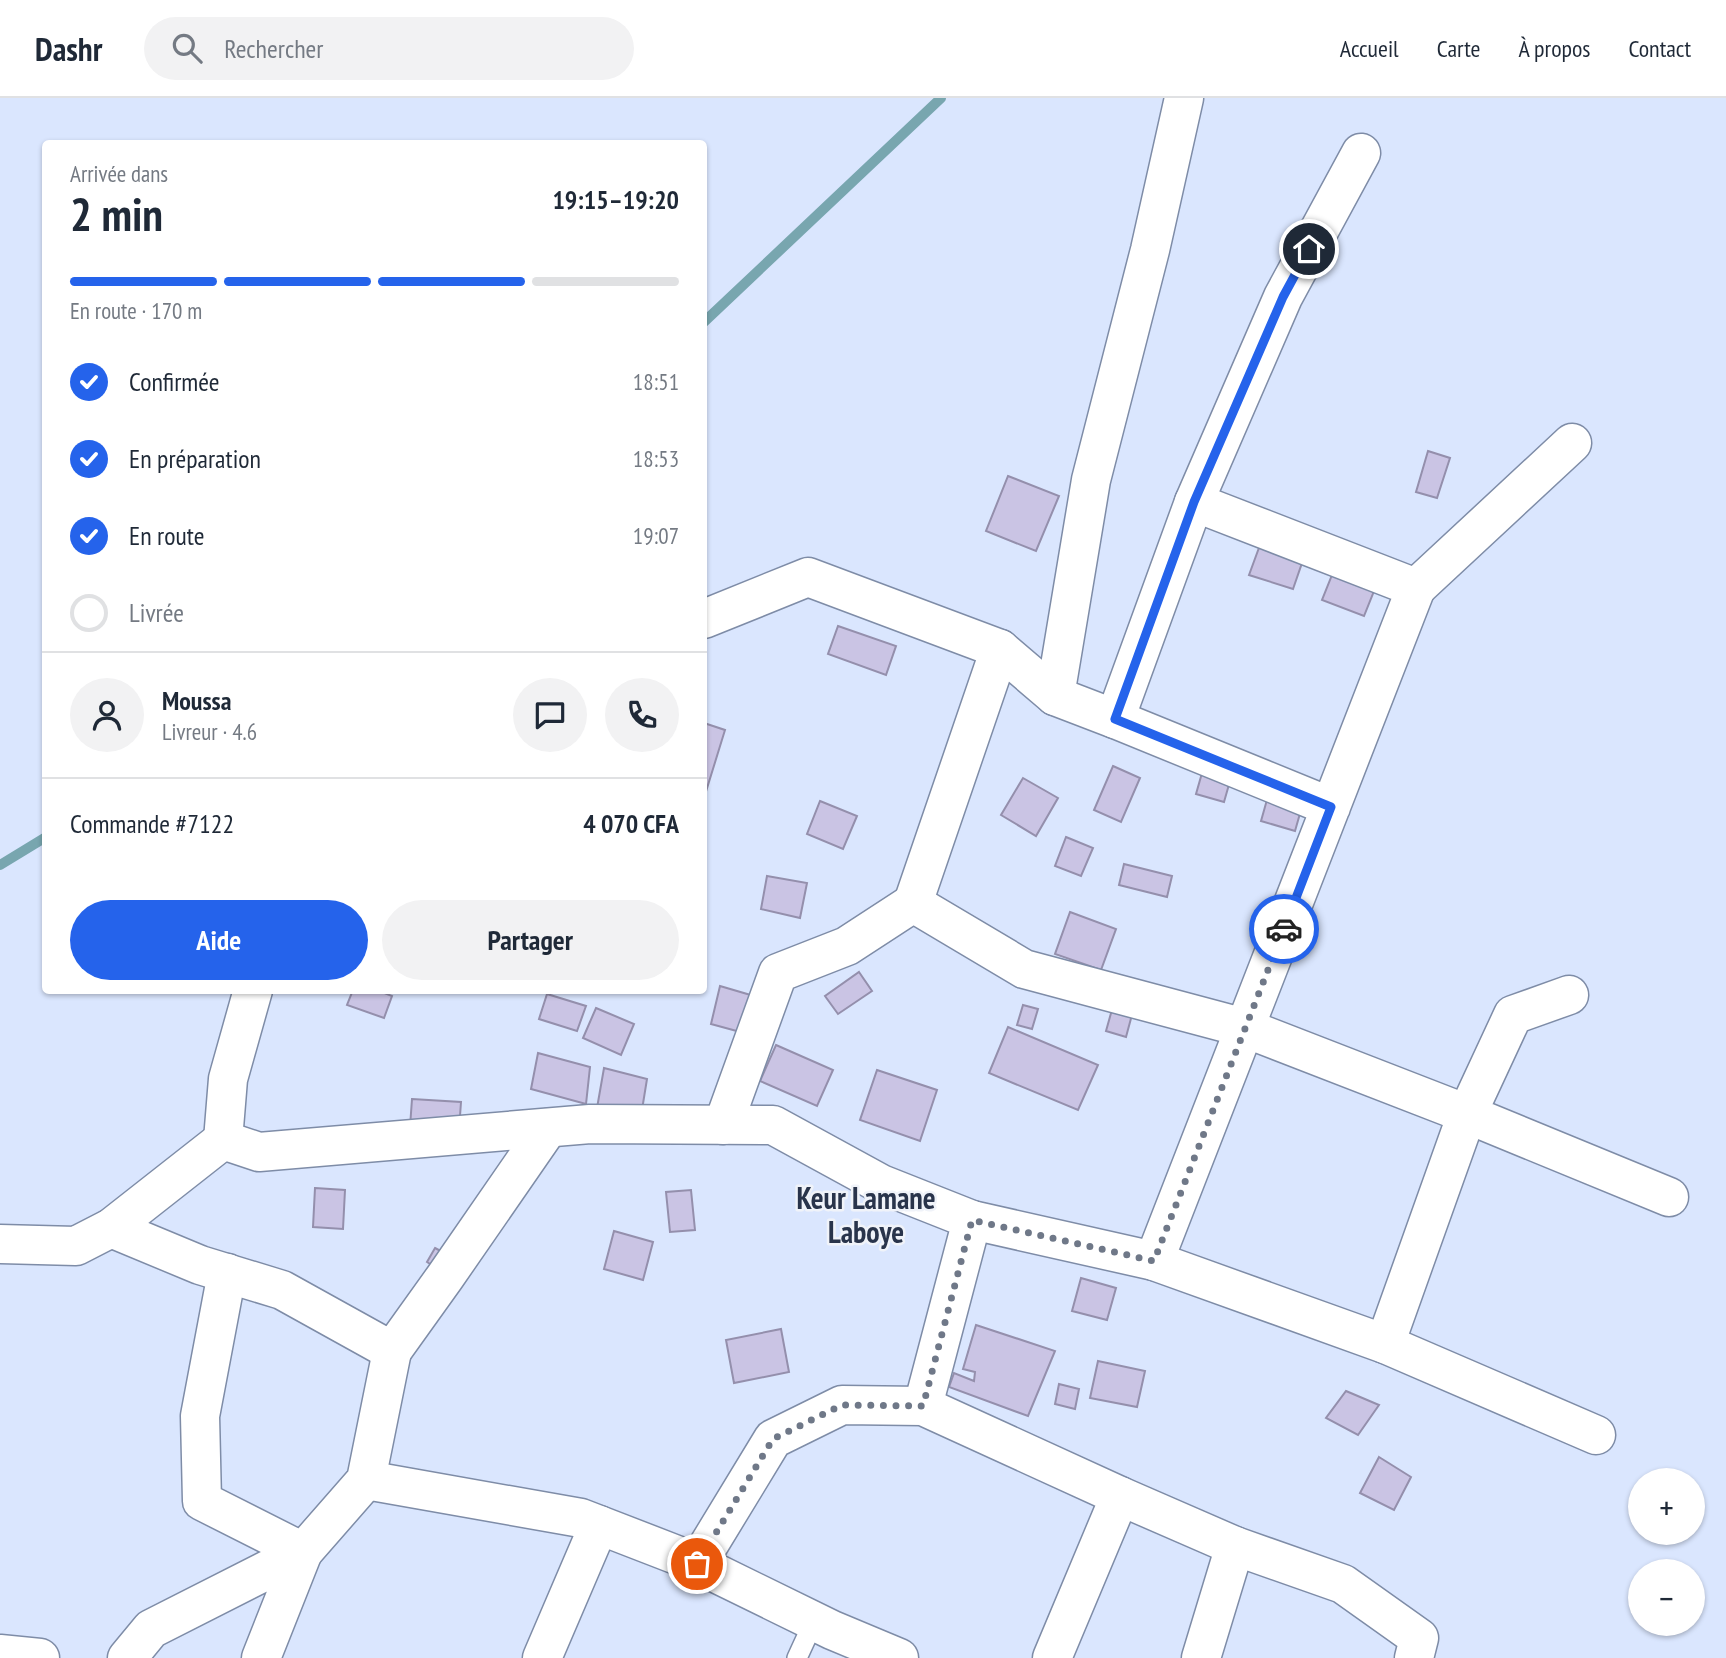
<!DOCTYPE html>
<html lang="fr">
<head>
<meta charset="utf-8">
<style>
	body { margin:0; font-family:"PT Sans Narrow",sans-serif; background:#f2f2f3; color:#1f2937; height:100vh; display:flex; flex-direction:column; font-size:26px; white-space:nowrap }
	* { box-sizing:border-box; margin:0 }
	p { font-size:23px; color:#747a83 }
	.icon { flex:none; width:38px; height:38px; fill:none; stroke:currentColor; stroke-width:2; stroke-linecap:round; stroke-linejoin:round }
	.map { position:relative; flex:1; overflow:hidden }
	.details { position:absolute; left:42px; top:42px; width:665px; height:854px; display:flex; flex-direction:column; background:#fff; border-radius:7px; box-shadow:0 2px 5px #0004 }
	.details>* { flex:none }
	.buttons { position:absolute; left:1628px; top:1370px; display:grid; gap:14px }
	.buttons a { display:grid; place-items:center; width:77px; height:77px; border-radius:50%; background:#fff; box-shadow:0 2px 5px #0004; font-size:35px }
	.pin { position:absolute; display:grid; place-items:center; width:60px; height:60px; color:#fff; margin:-30px; border:4px solid #fff; border-radius:50%; box-shadow:0 2px 7px #0007 }
	.courier { position:absolute; display:grid; place-items:center; width:70px; height:70px; margin:-35px; border:5px solid #2563eb; border-radius:50%; background:#fff; color:#222; box-shadow:0 2px 9px #0007 }
	.overview em { font-style:normal; font-weight:800 }
	.overview div { display:flex; flex-direction:column-reverse }
	.overview { display:flex; align-items:center; justify-content:space-between; height:119px; padding:0 28px }
	h1 { font-size:46px; font-weight:800; line-height:52px }
	.bar { display:grid; grid-template-columns:repeat(4,1fr); gap:10px 7px; align-content:center; height:84px; padding:0 28px }
	.bar i { height:9px; border-radius:5px; background:#e0e1e3 }
	.bar .current { background:#2563eb }
	.bar p { grid-column:span 4 }
	.line { display:flex; align-items:center; gap:18px; padding:0 28px; border-top:2px solid #e0e1e3 }
	.line div { flex:1 }
	.round { display:grid; place-items:center; flex:none; width:74px; height:74px; border-radius:37px; background:#f2f2f3 }
	ol { padding:0 28px; list-style:none }
	li { display:flex; align-items:center; gap:21px; height:77px }
	li p { margin-inline-start:auto }
	li .icon { padding:7px; border-radius:50%; background:#2563eb; color:#fff; stroke-width:4 }
	li:last-child { color:#747a83 }
	li i { width:38px; height:38px; border:4px solid #e0e1e3; border-radius:50% }
	.primary-button { display:flex; gap:14px; margin-top:auto; padding:14px 28px }
	.primary-button a { flex:1; height:80px; border-radius:42px; background:#2563eb; color:#fff; font-size:28px; font-weight:800; line-height:80px; text-align:center }
	.primary-button a+a { background:#f2f2f3; color:#1f2937 }
	header { display:flex; align-items:center; gap:42px; box-sizing:border-box; height:98px; padding:0 35px; background:#fff; border-bottom:2px solid #e0e1e3 }
	header strong { font-size:33px }
	nav { display:flex; gap:38px; margin-inline-start:auto; font-size:24px }
	.search { width:490px; height:63px; background:#f2f2f3; display:flex; align-items:center; gap:18px; box-sizing:border-box; padding:0 24px; border-radius:38px; color:#747a83; font-size:26px }
	.map>svg:first-child { display:block }
	.lines { fill:none; stroke-linecap:round; stroke-linejoin:round }
	.stream { stroke:#78a6af; stroke-width:10 }
	.building { fill:#cac4e4; stroke:#948fac; stroke-width:2 }
	.service-casing { stroke:#7e8ca7; stroke-width:22 }
	.minor-casing { stroke:#7e8ca7; stroke-width:41 }
	.service { stroke:#fff; stroke-width:19 }
	.minor { stroke:#fff; stroke-width:38 }
	.done { stroke:#6f7888; stroke-width:7; stroke-dasharray:0 12.6 }
	.route { stroke:#2563eb; stroke-width:9 }
	.labels { text-anchor:middle; dominant-baseline:central; stroke-width:5; stroke-linejoin:round; paint-order:stroke }
	.quarter-label { font-size:30px; font-weight:bold; fill:#29344b; stroke:#f0f3f9 }
</style>
</head>
<body>
<header>
<strong>Dashr</strong>
<div class="search"><svg class="icon" aria-label="search" viewBox="0 0 24 24"><circle cx="10" cy="10" r="6"/><path d="M15 15l6 6"/></svg>Rechercher</div>
<nav><a>Accueil</a><a>Carte</a><a>À propos</a><a>Contact</a></nav>
</header>
<div class="map">
<svg width="1726" height="1560" viewBox="0 0 1726 1560">
	<rect width="100%" height="100%" fill="#dae6fe"/>
	<g class="lines">
		<g class="stream">
			<path d="M 704,224 L 941,0"/>
			<path d="M 0,767 L 46,739"/>
		</g>
	</g>
	<g class="building">
		<path d="M 1428,353 L 1450,360 L 1437,400 L 1416,394 Z"/>
		<path d="M 1008,378 L 1059,398 L 1036,453 L 986,433 Z"/>
		<path d="M 1260,447 L 1303,462 L 1293,491 L 1249,477 Z"/>
		<path d="M 1334,472 L 1376,488 L 1364,518 L 1322,502 Z"/>
		<path d="M 838,528 L 896,548 L 886,577 L 828,556 Z"/>
		<path d="M 704,625 L 725,632 L 704,700 Z"/>
		<path d="M 1113,668 L 1140,680 L 1121,724 L 1094,712 Z"/>
		<path d="M 1202,675 L 1230,683 L 1224,704 L 1196,696 Z"/>
		<path d="M 1023,680 L 1058,700 L 1036,738 L 1001,717 Z"/>
		<path d="M 1270,691 L 1301,712 L 1295,733 L 1261,723 Z"/>
		<path d="M 820,703 L 857,718 L 843,751 L 807,736 Z"/>
		<path d="M 1066,739 L 1093,750 L 1081,778 L 1055,768 Z"/>
		<path d="M 1124,766 L 1172,778 L 1167,799 L 1119,787 Z"/>
		<path d="M 767,778 L 807,785 L 800,820 L 761,811 Z"/>
		<path d="M 1070,814 L 1116,831 L 1101,872 L 1055,856 Z"/>
		<path d="M 859,874 L 872,893 L 838,916 L 825,898 Z"/>
		<path d="M 720,888 L 754,898 L 744,935 L 711,926 Z"/>
		<path d="M 353,892 L 377,892 L 392,898 L 384,920 L 347,907 Z"/>
		<path d="M 547,896 L 586,908 L 577,933 L 539,921 Z"/>
		<path d="M 1023,907 L 1038,911 L 1032,931 L 1017,927 Z"/>
		<path d="M 1113,908 L 1133,913 L 1126,939 L 1106,933 Z"/>
		<path d="M 596,910 L 634,926 L 621,957 L 583,940 Z"/>
		<path d="M 1008,929 L 1098,967 L 1078,1012 L 989,975 Z"/>
		<path d="M 776,947 L 833,972 L 817,1008 L 760,983 Z"/>
		<path d="M 538,955 L 590,969 L 586,1006 L 531,991 Z"/>
		<path d="M 604,970 L 647,981 L 641,1018 L 597,1010 Z"/>
		<path d="M 877,972 L 937,992 L 920,1043 L 860,1022 Z"/>
		<path d="M 412,1001 L 461,1004 L 459,1032 L 410,1029 Z"/>
		<path d="M 315,1090 L 345,1092 L 343,1131 L 313,1129 Z"/>
		<path d="M 691,1092 L 695,1132 L 670,1134 L 666,1094 Z"/>
		<path d="M 614,1133 L 653,1144 L 643,1182 L 604,1171 Z"/>
		<path d="M 435,1150 L 450,1158 L 441,1173 L 427,1164 Z"/>
		<path d="M 1081,1180 L 1116,1190 L 1107,1222 L 1072,1213 Z"/>
		<path d="M 976,1227 L 1055,1253 L 1028,1318 L 949,1289 L 954,1275 L 974,1283 L 975,1274 L 963,1271 Z"/>
		<path d="M 781,1231 L 789,1274 L 734,1285 L 726,1242 Z"/>
		<path d="M 1098,1263 L 1145,1273 L 1137,1309 L 1090,1300 Z"/>
		<path d="M 1059,1286 L 1079,1291 L 1075,1311 L 1055,1306 Z"/>
		<path d="M 1346,1293 L 1379,1307 L 1358,1337 L 1326,1320 Z"/>
		<path d="M 1379,1359 L 1411,1379 L 1394,1412 L 1360,1395 Z"/>
	</g>
	<g class="lines">
		<g class="service-casing">
			<path id="service" d="M 797,1560 L 814,1523"/>
		</g>
		<g class="minor-casing">
			<g id="minor">
				<path d="M 1194,404 L 1283,199 L 1361,55"/>
				<path d="M 1416,490 L 1572,345"/>
				<path d="M 704,521 L 808,479 L 1000,551"/>
				<path d="M 1055,598 L 1091,382 L 1150,152 L 1184,0"/>
				<path d="M 913,805 L 1000,551 L 1055,598 L 1115,621"/>
				<path d="M 1569,897 L 1513,917 L 1467,1016 L 1669,1099"/>
				<path d="M 723,1027 L 778,875 L 847,848 L 913,805 L 1024,871 L 1245,930 L 1467,1016 L 1385,1246"/>
				<path d="M 223,1042 L 228,981 L 253,892"/>
				<path d="M 972,1122 L 1154,1163 L 1416,490 L 1194,404 L 1115,621 L 1331,709"/>
				<path d="M 111,1130 L 200,1167 L 282,1192 L 392,1253 L 445,1179 L 548,1030"/>
				<path d="M 0,1146 L 76,1148 L 111,1130 L 223,1042 L 259,1054 L 590,1026 L 773,1027 L 881,1086 L 972,1122 L 923,1308"/>
				<path d="M 1154,1163 L 1385,1246 L 1596,1337"/>
				<path d="M 227,1175 L 200,1318 L 202,1403 L 303,1454 L 366,1382 L 392,1253"/>
				<path d="M 366,1382 L 581,1420 L 687,1461 L 832,1532 L 899,1560"/>
				<path d="M 1120,1398 L 1235,1448 L 1201,1560"/>
				<path d="M 1235,1448 L 1343,1486 L 1419,1540 L 1414,1560"/>
				<path d="M 697,1466 L 773,1341 L 842,1307 L 923,1308 L 1120,1398 L 1052,1560"/>
				<path d="M 0,1556 L 40,1560"/>
				<path d="M 127,1560 L 151,1531 L 303,1454 L 261,1560"/>
				<path d="M 542,1560 L 599,1427"/>
			</g>
		</g>
		<use href="#service" class="service"/>
		<use href="#minor" class="minor"/>
	</g>
	<g class="lines">
		<path class="done" d="M 697,1466 L 773,1341 L 842,1307 L 923,1308 L 972,1122 L 1154,1163 L 1284,831"/>
		<path class="route" d="M 1284,831 L 1331,709 L 1115,621 L 1194,404 L 1283,199 L 1309,151"/>
	</g>
	<g class="labels">
		<g class="quarter-label">
			<text x="866" y="1099">Keur Lamane<tspan x="866" dy="34">Laboye</tspan></text>
		</g>
	</g>
</svg>
<div class="buttons">
<a>+</a>
<a>−</a>
</div>
<div class="pin" style="left:697px;top:1466px;background:#ea580c"><svg class="icon" aria-label="bag" viewBox="0 0 24 24"><path d="M5 8h14l-1 12H6zM9 8a3 3 0 0 1 6 0"/></svg></div>
<div class="pin" style="left:1309px;top:151px;background:#1f2937"><svg class="icon" aria-label="home" viewBox="0 0 24 24"><path d="M3 11l9-7 9 7M6 9v11h12V9"/></svg></div>
<div class="courier" style="left:1284px;top:831px"><svg class="icon" aria-label="car" viewBox="0 0 24 24"><path d="M5 17H2v-5l4-1 3-4h7l3 4 3 1v5h-3M9 17h6M6 11h13"/><circle cx="7" cy="17" r="2"/><circle cx="17" cy="17" r="2"/></svg></div>
<section class="details">
<div class="overview"><div><h1>2 min</h1><p>Arrivée dans</p></div><em>19:15–19:20</em></div>
<div class="bar"><i class="current"></i><i class="current"></i><i class="current"></i><i></i><p>En route · 170 m</p></div>
<ol>
<li><svg class="icon" aria-label="check" viewBox="0 0 24 24"><path d="M5 12l5 5 9-10"/></svg>Confirmée<p>18:51</p></li>
<li><svg class="icon" aria-label="check" viewBox="0 0 24 24"><path d="M5 12l5 5 9-10"/></svg>En préparation<p>18:53</p></li>
<li><svg class="icon" aria-label="check" viewBox="0 0 24 24"><path d="M5 12l5 5 9-10"/></svg>En route<p>19:07</p></li>
<li><i></i>Livrée</li>
</ol>
<div class="line" style="height:126px"><a class="round"><svg class="icon" aria-label="person" viewBox="0 0 24 24"><circle cx="12" cy="8" r="4"/><path d="M4 21q1-7 8-7t8 7"/></svg></a><div><b>Moussa</b><p>Livreur · 4.6</p></div><a class="round"><svg class="icon" aria-label="chat" viewBox="0 0 24 24"><path d="M4 5h16v11H9l-5 4z"/></svg></a><a class="round"><svg class="icon" aria-label="phone" viewBox="0 0 24 24"><path d="M5 4h4l2 5-3 2q2 4 5 5l2-3 5 2v4C11 20 4 13 5 4z"/></svg></a></div>
<div class="line" style="height:91px"><div>Commande #7122</div><b>4 070 CFA</b></div>
<div class="primary-button"><a>Aide</a><a>Partager</a></div>
</section>
</div>
</body>
</html>
